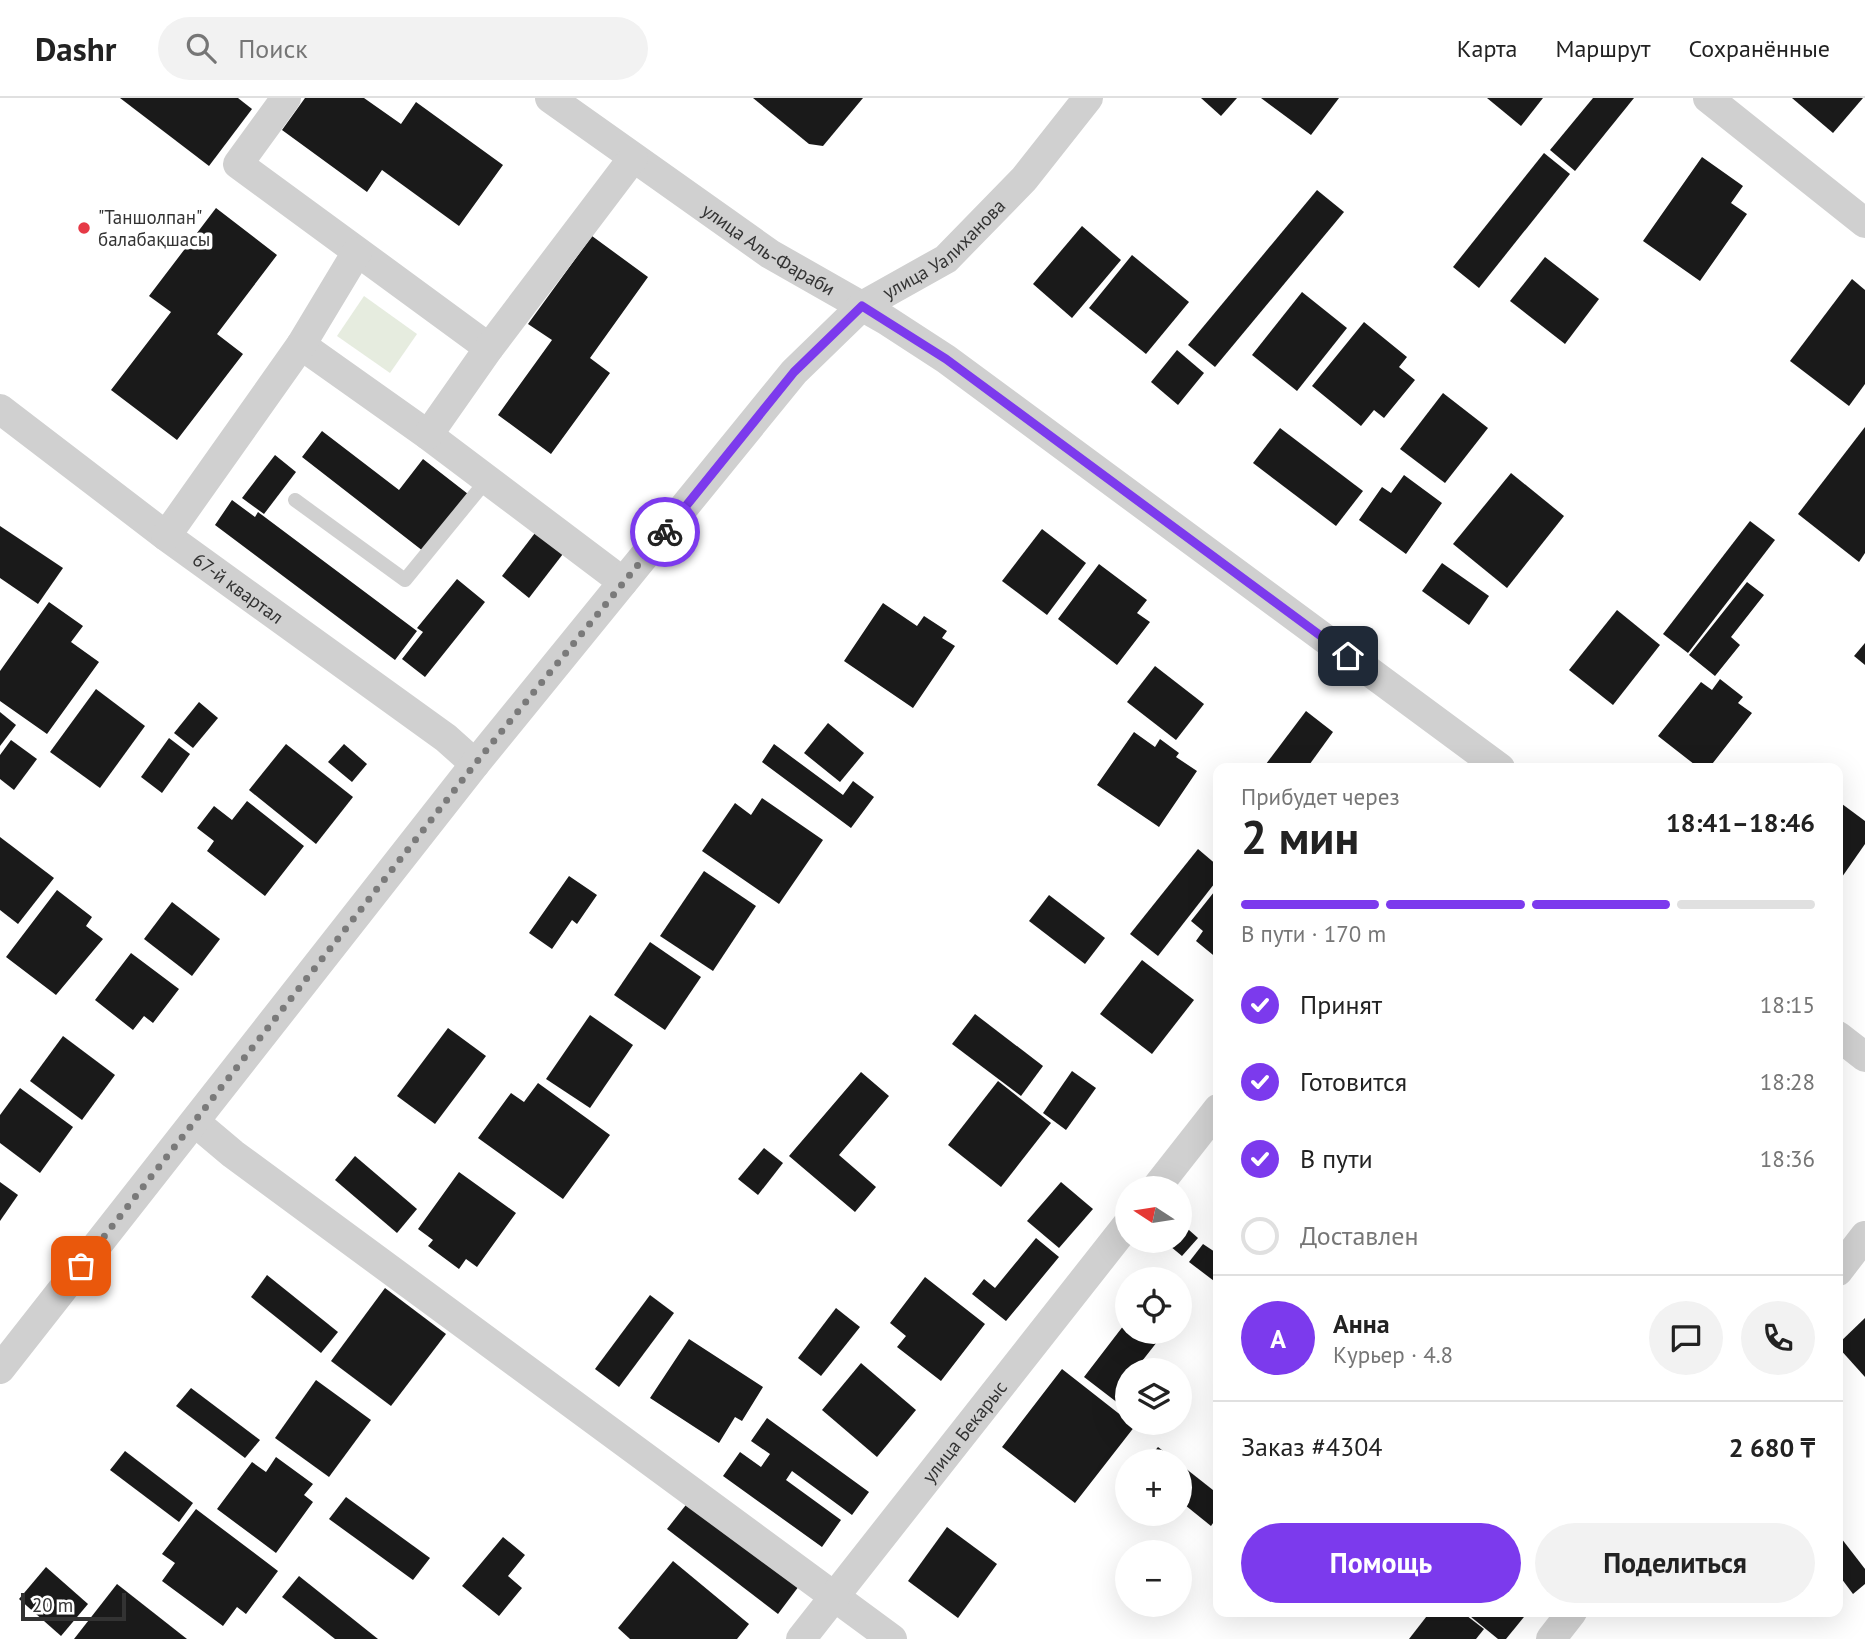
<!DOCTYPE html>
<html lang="ru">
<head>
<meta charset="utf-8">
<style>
	body { margin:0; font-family:"PT Sans",sans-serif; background:#f2f2f2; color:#222; height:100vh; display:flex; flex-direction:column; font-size:26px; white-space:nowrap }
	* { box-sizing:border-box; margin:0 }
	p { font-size:23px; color:#767676 }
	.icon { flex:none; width:38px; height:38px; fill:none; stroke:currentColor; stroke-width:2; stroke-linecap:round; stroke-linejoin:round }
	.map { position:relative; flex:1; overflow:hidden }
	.details { position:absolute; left:1213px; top:665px; width:630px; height:854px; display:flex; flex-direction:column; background:#fff; border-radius:14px; box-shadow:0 7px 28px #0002 }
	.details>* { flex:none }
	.needle { width:46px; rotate:282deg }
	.buttons { position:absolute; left:1115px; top:1078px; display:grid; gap:14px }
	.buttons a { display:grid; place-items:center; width:77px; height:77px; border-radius:50%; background:#fff; box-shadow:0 7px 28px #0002; font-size:35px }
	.scale { position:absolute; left:21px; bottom:18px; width:105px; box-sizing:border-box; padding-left:7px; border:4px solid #333; border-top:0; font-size:19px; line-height:24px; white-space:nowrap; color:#333; -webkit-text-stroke:5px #fff; paint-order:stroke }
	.pin { position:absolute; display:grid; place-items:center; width:60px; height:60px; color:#fff; margin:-30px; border-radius:14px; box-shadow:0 4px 10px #0006 }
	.courier { position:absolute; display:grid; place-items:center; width:70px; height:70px; margin:-35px; border:5px solid #7c3aed; border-radius:50%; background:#fff; color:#222; box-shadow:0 2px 9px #0007 }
	.headline em { font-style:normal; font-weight:700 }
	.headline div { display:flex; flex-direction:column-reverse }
	.headline { display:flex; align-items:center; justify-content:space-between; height:119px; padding:0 28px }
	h1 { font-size:46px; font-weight:700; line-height:52px }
	.bar { display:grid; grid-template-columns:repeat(4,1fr); gap:10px 7px; align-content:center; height:84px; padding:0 28px }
	.bar i { height:9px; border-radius:5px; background:#e0e0e0 }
	.bar .selected { background:#7c3aed }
	.bar p { grid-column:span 4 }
	.line { display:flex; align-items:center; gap:18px; padding:0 28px; border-top:2px solid #e0e0e0 }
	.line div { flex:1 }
	.round { display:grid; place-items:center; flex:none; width:74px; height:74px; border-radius:37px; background:#f2f2f2 }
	ol { padding:0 28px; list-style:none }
	li { display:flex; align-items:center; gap:21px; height:77px }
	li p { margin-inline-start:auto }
	li .icon { padding:7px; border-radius:50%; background:#7c3aed; color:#fff; stroke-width:4 }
	li:last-child { color:#767676 }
	li i { width:38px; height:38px; border:4px solid #e0e0e0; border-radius:50% }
	.action { display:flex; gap:14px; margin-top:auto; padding:14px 28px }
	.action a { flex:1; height:80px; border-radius:42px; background:#7c3aed; color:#fff; font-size:28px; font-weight:700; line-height:80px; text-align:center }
	.action a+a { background:#f2f2f2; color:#222 }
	header { display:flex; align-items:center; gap:42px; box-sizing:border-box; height:98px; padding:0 35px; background:#fff; border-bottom:2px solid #e0e0e0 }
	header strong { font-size:33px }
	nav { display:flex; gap:38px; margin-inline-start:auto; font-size:24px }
	.search { width:490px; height:63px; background:#f2f2f2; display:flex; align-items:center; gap:18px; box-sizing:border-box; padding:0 24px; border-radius:38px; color:#767676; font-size:26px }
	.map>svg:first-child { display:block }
	.green { fill:#e6ecdf }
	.building { fill:#1a1a1a }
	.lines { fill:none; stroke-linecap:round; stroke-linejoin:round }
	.service { stroke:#d0d0d0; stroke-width:14 }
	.minor { stroke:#d0d0d0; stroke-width:30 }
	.done { stroke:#7a7a7a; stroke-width:7; stroke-dasharray:0 12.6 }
	.route { stroke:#7c3aed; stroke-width:9 }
	.poi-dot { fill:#e63946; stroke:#fff; stroke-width:2.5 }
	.labels { text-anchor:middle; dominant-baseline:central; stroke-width:7; stroke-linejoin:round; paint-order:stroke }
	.poi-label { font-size:19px; fill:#333; stroke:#fff; text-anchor:start }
	.street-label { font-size:19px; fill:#333; stroke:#fff }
</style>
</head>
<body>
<header>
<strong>Dashr</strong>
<div class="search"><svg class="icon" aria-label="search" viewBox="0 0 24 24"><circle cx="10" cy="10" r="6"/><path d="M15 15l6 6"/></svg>Поиск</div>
<nav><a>Карта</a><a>Маршрут</a><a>Сохранённые</a></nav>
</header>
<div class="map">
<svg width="1865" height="1541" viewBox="0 0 1865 1541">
	<rect width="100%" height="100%" fill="#fff"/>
	<path class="green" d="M 364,198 L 417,236 L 390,275 L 337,238 Z"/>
	<g class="building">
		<path d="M 120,0 L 238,0 L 252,11 L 209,68 Z"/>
		<path d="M 305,0 L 364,0 L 401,26 L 416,4 L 503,67 L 459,128 L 382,72 L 367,94 L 282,32 Z"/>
		<path d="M 753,0 L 863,0 L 823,48 L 809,46 Z"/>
		<path d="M 1201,0 L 1237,0 L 1221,18 Z"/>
		<path d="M 1261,0 L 1339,0 L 1311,37 Z"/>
		<path d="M 1487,0 L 1543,0 L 1521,28 Z"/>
		<path d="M 1593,0 L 1634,0 L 1575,73 L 1550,52 Z"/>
		<path d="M 1792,0 L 1863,0 L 1833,35 Z"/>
		<path d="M 1544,55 L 1570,76 L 1479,190 L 1453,169 Z"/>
		<path d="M 1702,59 L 1743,88 L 1731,105 L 1747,116 L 1700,183 L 1643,143 Z"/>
		<path d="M 1317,92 L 1344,114 L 1215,269 L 1188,247 Z"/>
		<path d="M 216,110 L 277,157 L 217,236 L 243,256 L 177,342 L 111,292 L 171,214 L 149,198 Z"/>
		<path d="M 1082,128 L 1121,162 L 1072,220 L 1033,186 Z"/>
		<path d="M 592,138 L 648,179 L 590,260 L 610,275 L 551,356 L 498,317 L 552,242 L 528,226 Z"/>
		<path d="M 1132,157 L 1189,204 L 1146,256 L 1089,210 Z"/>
		<path d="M 1545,159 L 1599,201 L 1565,246 L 1510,203 Z"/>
		<path d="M 1852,181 L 1865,192 L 1865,286 L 1849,308 L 1790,263 Z"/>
		<path d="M 1302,194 L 1347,230 L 1297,293 L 1252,257 Z"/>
		<path d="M 1364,224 L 1407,259 L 1399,269 L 1415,282 L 1384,320 L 1374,312 L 1361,328 L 1312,288 Z"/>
		<path d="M 1177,252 L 1204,275 L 1178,307 L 1151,284 Z"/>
		<path d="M 1443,295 L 1488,330 L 1445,385 L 1400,351 Z"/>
		<path d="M 1865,329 L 1865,455 L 1859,464 L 1798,416 Z"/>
		<path d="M 1280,330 L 1363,393 L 1336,428 L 1253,365 Z"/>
		<path d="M 322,333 L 399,392 L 423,361 L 468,396 L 423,453 L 302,359 Z"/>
		<path d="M 275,357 L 296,374 L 264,416 L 242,400 Z"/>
		<path d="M 1511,375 L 1564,418 L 1507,490 L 1453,446 Z"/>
		<path d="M 1404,377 L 1442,405 L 1406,456 L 1359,422 L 1382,389 L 1391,395 Z"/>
		<path d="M 232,402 L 255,419 L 258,414 L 417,533 L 395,562 L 215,427 Z"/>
		<path d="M 1750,423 L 1775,442 L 1688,555 L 1663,536 Z"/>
		<path d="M 0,428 L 63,470 L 38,506 L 0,480 Z"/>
		<path d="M 538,431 L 566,452 L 529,500 L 502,478 Z"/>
		<path d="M 1042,431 L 1086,465 L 1047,517 L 1002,483 Z"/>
		<path d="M 1442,465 L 1489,498 L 1469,527 L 1422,493 Z"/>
		<path d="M 1099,466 L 1147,502 L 1137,515 L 1150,524 L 1117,567 L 1058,521 Z"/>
		<path d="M 457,481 L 485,504 L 425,579 L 402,561 L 423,534 L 417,530 Z"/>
		<path d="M 1747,484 L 1764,497 L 1731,539 L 1740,547 L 1715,578 L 1689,557 Z"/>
		<path d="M 49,504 L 83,528 L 71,544 L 99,564 L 47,636 L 0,603 L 0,573 Z"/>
		<path d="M 883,505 L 917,528 L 924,518 L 947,533 L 942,540 L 955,548 L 913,610 L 844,563 Z"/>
		<path d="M 1617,512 L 1660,547 L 1613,607 L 1569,572 Z"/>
		<path d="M 1865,545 L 1865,567 L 1854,558 Z"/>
		<path d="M 1155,568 L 1204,606 L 1176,642 L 1127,604 Z"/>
		<path d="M 1720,581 L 1743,599 L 1738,605 L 1752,615 L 1709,670 L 1699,670 L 1658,638 L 1701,584 L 1712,592 Z"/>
		<path d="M 96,591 L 145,628 L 100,690 L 50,654 Z"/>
		<path d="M 199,604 L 218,620 L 193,650 L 174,635 Z"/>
		<path d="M 1306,613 L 1333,634 L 1307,670 L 1263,670 Z"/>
		<path d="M 0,614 L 16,627 L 0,648 Z"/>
		<path d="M 828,625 L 864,655 L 840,684 L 804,655 Z"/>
		<path d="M 1134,634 L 1155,649 L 1160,641 L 1179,655 L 1176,659 L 1197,673 L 1159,729 L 1097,687 Z"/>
		<path d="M 169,640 L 190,656 L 162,695 L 141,679 Z"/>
		<path d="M 11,642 L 37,661 L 14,692 L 0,681 L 0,657 Z"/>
		<path d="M 286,646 L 353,699 L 316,746 L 249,692 Z"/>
		<path d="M 344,646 L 367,666 L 352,684 L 328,664 Z"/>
		<path d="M 774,646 L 843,697 L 853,683 L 874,699 L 851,730 L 762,664 Z"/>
		<path d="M 762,700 L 823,742 L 779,806 L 702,753 L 735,705 L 751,717 Z"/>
		<path d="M 247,703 L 304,748 L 265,798 L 207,753 L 214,743 L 197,730 L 214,708 L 232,722 Z"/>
		<path d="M 1838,703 L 1865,723 L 1865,746 L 1842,779 L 1838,776 Z"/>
		<path d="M 0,739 L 54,780 L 18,826 L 0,812 Z"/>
		<path d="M 1198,751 L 1218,768 L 1218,781 L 1158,858 L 1130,836 Z"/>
		<path d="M 704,773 L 756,808 L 713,873 L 660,838 Z"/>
		<path d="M 569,778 L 597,797 L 577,826 L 572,822 L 552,851 L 529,835 Z"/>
		<path d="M 1218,789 L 1218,861 L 1196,843 L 1203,833 L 1191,823 Z"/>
		<path d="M 57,792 L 92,819 L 86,828 L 103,841 L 56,897 L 6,859 Z"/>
		<path d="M 1049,797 L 1105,840 L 1085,866 L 1029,823 Z"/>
		<path d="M 172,804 L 220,841 L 192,878 L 144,841 Z"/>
		<path d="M 650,844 L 701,879 L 665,932 L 614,897 Z"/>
		<path d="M 131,855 L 179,891 L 153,925 L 144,918 L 133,932 L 95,902 Z"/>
		<path d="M 1142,862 L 1194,902 L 1152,956 L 1100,916 Z"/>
		<path d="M 975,916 L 1043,968 L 1021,998 L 952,946 Z"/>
		<path d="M 590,917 L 633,947 L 590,1010 L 546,981 Z"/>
		<path d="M 448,930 L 486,958 L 435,1026 L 397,998 Z"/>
		<path d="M 63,938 L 115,977 L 82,1022 L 30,983 Z"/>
		<path d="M 1072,973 L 1096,990 L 1066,1032 L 1043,1015 Z"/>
		<path d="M 861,974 L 889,998 L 839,1057 L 876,1089 L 855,1114 L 789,1058 Z"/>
		<path d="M 998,983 L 1051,1025 L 1001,1089 L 948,1047 Z"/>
		<path d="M 538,985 L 610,1037 L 563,1101 L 478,1040 L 511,995 L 524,1004 Z"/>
		<path d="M 20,990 L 73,1029 L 40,1075 L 0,1045 L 0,1017 Z"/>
		<path d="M 764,1050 L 783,1065 L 758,1097 L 738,1081 Z"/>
		<path d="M 355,1058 L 417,1111 L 397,1135 L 335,1082 Z"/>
		<path d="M 459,1074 L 516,1115 L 477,1169 L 466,1161 L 459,1171 L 428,1148 L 433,1142 L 418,1131 Z"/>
		<path d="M 0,1084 L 18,1097 L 0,1123 Z"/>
		<path d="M 1061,1084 L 1093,1111 L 1059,1150 L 1027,1123 Z"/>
		<path d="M 1180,1124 L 1198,1140 L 1182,1158 L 1164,1143 L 1180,1143 Z"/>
		<path d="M 1036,1140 L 1059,1159 L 1006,1223 L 972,1196 L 984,1181 L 995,1190 Z"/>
		<path d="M 1203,1146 L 1218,1156 L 1218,1186 L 1189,1164 Z"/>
		<path d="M 267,1177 L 338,1234 L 321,1255 L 251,1199 Z"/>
		<path d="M 925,1179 L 985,1226 L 941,1283 L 897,1249 L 906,1238 L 890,1225 Z"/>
		<path d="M 385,1190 L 446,1236 L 391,1308 L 331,1263 Z"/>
		<path d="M 650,1197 L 674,1215 L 619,1289 L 595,1271 Z"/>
		<path d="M 836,1210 L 860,1229 L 821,1278 L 798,1260 Z"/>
		<path d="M 1865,1220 L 1865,1279 L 1838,1249 L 1838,1246 Z"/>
		<path d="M 1127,1223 L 1127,1234 L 1143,1234 L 1157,1244 L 1135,1272 L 1127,1272 L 1127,1312 L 1084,1279 Z"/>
		<path d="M 689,1241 L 763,1289 L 742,1323 L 735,1319 L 719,1345 L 650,1300 Z"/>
		<path d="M 861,1265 L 916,1312 L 877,1359 L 822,1312 Z"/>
		<path d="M 1062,1271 L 1127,1322 L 1127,1325 L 1135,1328 L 1075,1405 L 1002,1349 Z"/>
		<path d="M 316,1282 L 371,1322 L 329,1379 L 275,1340 Z"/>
		<path d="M 191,1290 L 260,1342 L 245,1360 L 176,1308 Z"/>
		<path d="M 767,1320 L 869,1394 L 852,1417 L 792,1373 L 786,1382 L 841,1422 L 822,1449 L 723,1378 L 740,1354 L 761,1369 L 770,1356 L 751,1343 Z"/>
		<path d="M 1158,1349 L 1176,1363 L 1146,1363 Z"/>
		<path d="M 125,1353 L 193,1405 L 179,1424 L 110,1372 Z"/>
		<path d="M 276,1359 L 313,1386 L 304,1397 L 313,1404 L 276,1455 L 217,1411 L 252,1364 L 266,1374 Z"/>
		<path d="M 1180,1366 L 1218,1396 L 1218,1418 L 1211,1428 L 1180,1403 Z"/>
		<path d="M 346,1399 L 430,1460 L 413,1482 L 329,1421 Z"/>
		<path d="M 689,1403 L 799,1488 L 778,1516 L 667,1431 Z"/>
		<path d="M 196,1411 L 278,1473 L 246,1516 L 237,1509 L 223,1528 L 162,1483 L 175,1465 L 162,1456 Z"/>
		<path d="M 947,1429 L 997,1466 L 958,1520 L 908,1483 Z"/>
		<path d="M 1838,1436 L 1865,1471 L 1865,1486 L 1853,1496 L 1838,1476 Z"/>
		<path d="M 503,1439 L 525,1457 L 508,1478 L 522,1490 L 499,1518 L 462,1488 Z"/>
		<path d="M 673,1463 L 749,1526 L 737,1541 L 630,1541 L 618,1530 Z"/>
		<path d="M 46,1469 L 88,1506 L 61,1538 L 19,1501 Z"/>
		<path d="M 299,1478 L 378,1541 L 335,1541 L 282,1499 Z"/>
		<path d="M 117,1486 L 187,1541 L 74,1541 Z"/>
		<path d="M 1430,1514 L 1462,1514 L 1484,1531 L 1476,1541 L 1409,1541 Z"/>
		<path d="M 1465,1514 L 1528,1514 L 1506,1541 L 1498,1541 Z"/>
	</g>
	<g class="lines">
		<path class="service" d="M 295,402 L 405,482 L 486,383"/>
		<g class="minor">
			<path d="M 286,0 L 238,66 L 489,250"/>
			<path id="s1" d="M 550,0 L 770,156 L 886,222 L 946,261 L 1500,670"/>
			<path d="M 1708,0 L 1865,125"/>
			<path d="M 301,247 L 428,337 L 623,484"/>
			<path id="s2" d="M 0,311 L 166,438 L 446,640 L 475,666"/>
			<path d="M 428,337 L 489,250 L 633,60"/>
			<path d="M 166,438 L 301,247 L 357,154"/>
			<path d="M 1838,938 L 1865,959"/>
			<path d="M 195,1024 L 233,1056 L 892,1541"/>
			<path d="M 1156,1090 L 1218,1011"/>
			<path d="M 1838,1173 L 1865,1138"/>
			<path id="s3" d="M 0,1271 L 475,666 L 794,274 L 862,208 L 946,161 L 1024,81 L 1088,0"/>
			<path id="s4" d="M 801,1541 L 1127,1127"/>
			<path d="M 1551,1541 L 1572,1514"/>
		</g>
	</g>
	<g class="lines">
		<path class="done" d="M 81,1168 L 475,666 L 665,434"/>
		<path class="route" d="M 665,434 L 794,274 L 862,208 L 946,261 L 1348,558"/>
	</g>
	<circle class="poi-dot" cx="84" cy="130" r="7"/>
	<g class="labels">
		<g class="poi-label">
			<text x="98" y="119">"Таншолпан"<tspan x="98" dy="22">балабақшасы</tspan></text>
		</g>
		<g class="street-label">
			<text stroke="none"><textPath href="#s3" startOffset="1470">улица Уалиханова</textPath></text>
			<text stroke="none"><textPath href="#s1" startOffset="266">улица Аль-Фараби</textPath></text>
			<text stroke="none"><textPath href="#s2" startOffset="298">67-й квартал</textPath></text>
			<text stroke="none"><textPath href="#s4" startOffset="264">улица Бекарыс</textPath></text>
		</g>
	</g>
</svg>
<div class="buttons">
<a><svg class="needle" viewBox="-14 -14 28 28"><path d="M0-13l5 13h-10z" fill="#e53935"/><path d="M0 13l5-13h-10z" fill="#767676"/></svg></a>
<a><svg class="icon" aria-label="locate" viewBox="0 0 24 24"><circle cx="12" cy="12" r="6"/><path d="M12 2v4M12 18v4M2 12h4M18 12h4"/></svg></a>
<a><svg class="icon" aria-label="layers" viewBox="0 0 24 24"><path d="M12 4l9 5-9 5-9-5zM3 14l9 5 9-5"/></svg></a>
<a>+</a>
<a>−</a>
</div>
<div class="scale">20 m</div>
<div class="pin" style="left:81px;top:1168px;background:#ea580c"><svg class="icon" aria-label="bag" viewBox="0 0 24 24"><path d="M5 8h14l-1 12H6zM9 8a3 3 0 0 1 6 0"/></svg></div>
<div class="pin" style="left:1348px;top:558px;background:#1f2937"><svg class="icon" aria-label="home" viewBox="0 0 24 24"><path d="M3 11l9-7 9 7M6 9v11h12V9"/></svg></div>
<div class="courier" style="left:665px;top:434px"><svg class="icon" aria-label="bike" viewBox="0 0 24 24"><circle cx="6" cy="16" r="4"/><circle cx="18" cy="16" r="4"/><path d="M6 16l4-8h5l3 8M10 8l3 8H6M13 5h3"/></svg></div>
<section class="details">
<div class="headline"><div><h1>2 мин</h1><p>Прибудет через</p></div><em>18:41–18:46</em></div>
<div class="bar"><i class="selected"></i><i class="selected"></i><i class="selected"></i><i></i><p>В пути · 170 m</p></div>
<ol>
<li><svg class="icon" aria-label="check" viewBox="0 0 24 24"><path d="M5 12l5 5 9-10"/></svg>Принят<p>18:15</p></li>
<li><svg class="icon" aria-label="check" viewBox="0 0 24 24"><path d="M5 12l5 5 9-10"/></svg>Готовится<p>18:28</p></li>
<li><svg class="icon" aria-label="check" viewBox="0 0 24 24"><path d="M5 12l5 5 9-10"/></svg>В пути<p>18:36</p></li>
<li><i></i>Доставлен</li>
</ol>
<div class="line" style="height:126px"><b class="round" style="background:#7c3aed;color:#fff">А</b><div><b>Анна</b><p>Курьер · 4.8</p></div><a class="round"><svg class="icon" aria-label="chat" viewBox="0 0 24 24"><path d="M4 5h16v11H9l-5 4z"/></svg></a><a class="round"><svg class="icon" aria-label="phone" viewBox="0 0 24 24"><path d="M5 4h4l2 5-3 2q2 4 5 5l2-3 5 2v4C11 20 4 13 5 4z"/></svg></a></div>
<div class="line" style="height:91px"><div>Заказ #4304</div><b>2 680 ₸</b></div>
<div class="action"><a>Помощь</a><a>Поделиться</a></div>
</section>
</div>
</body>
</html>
